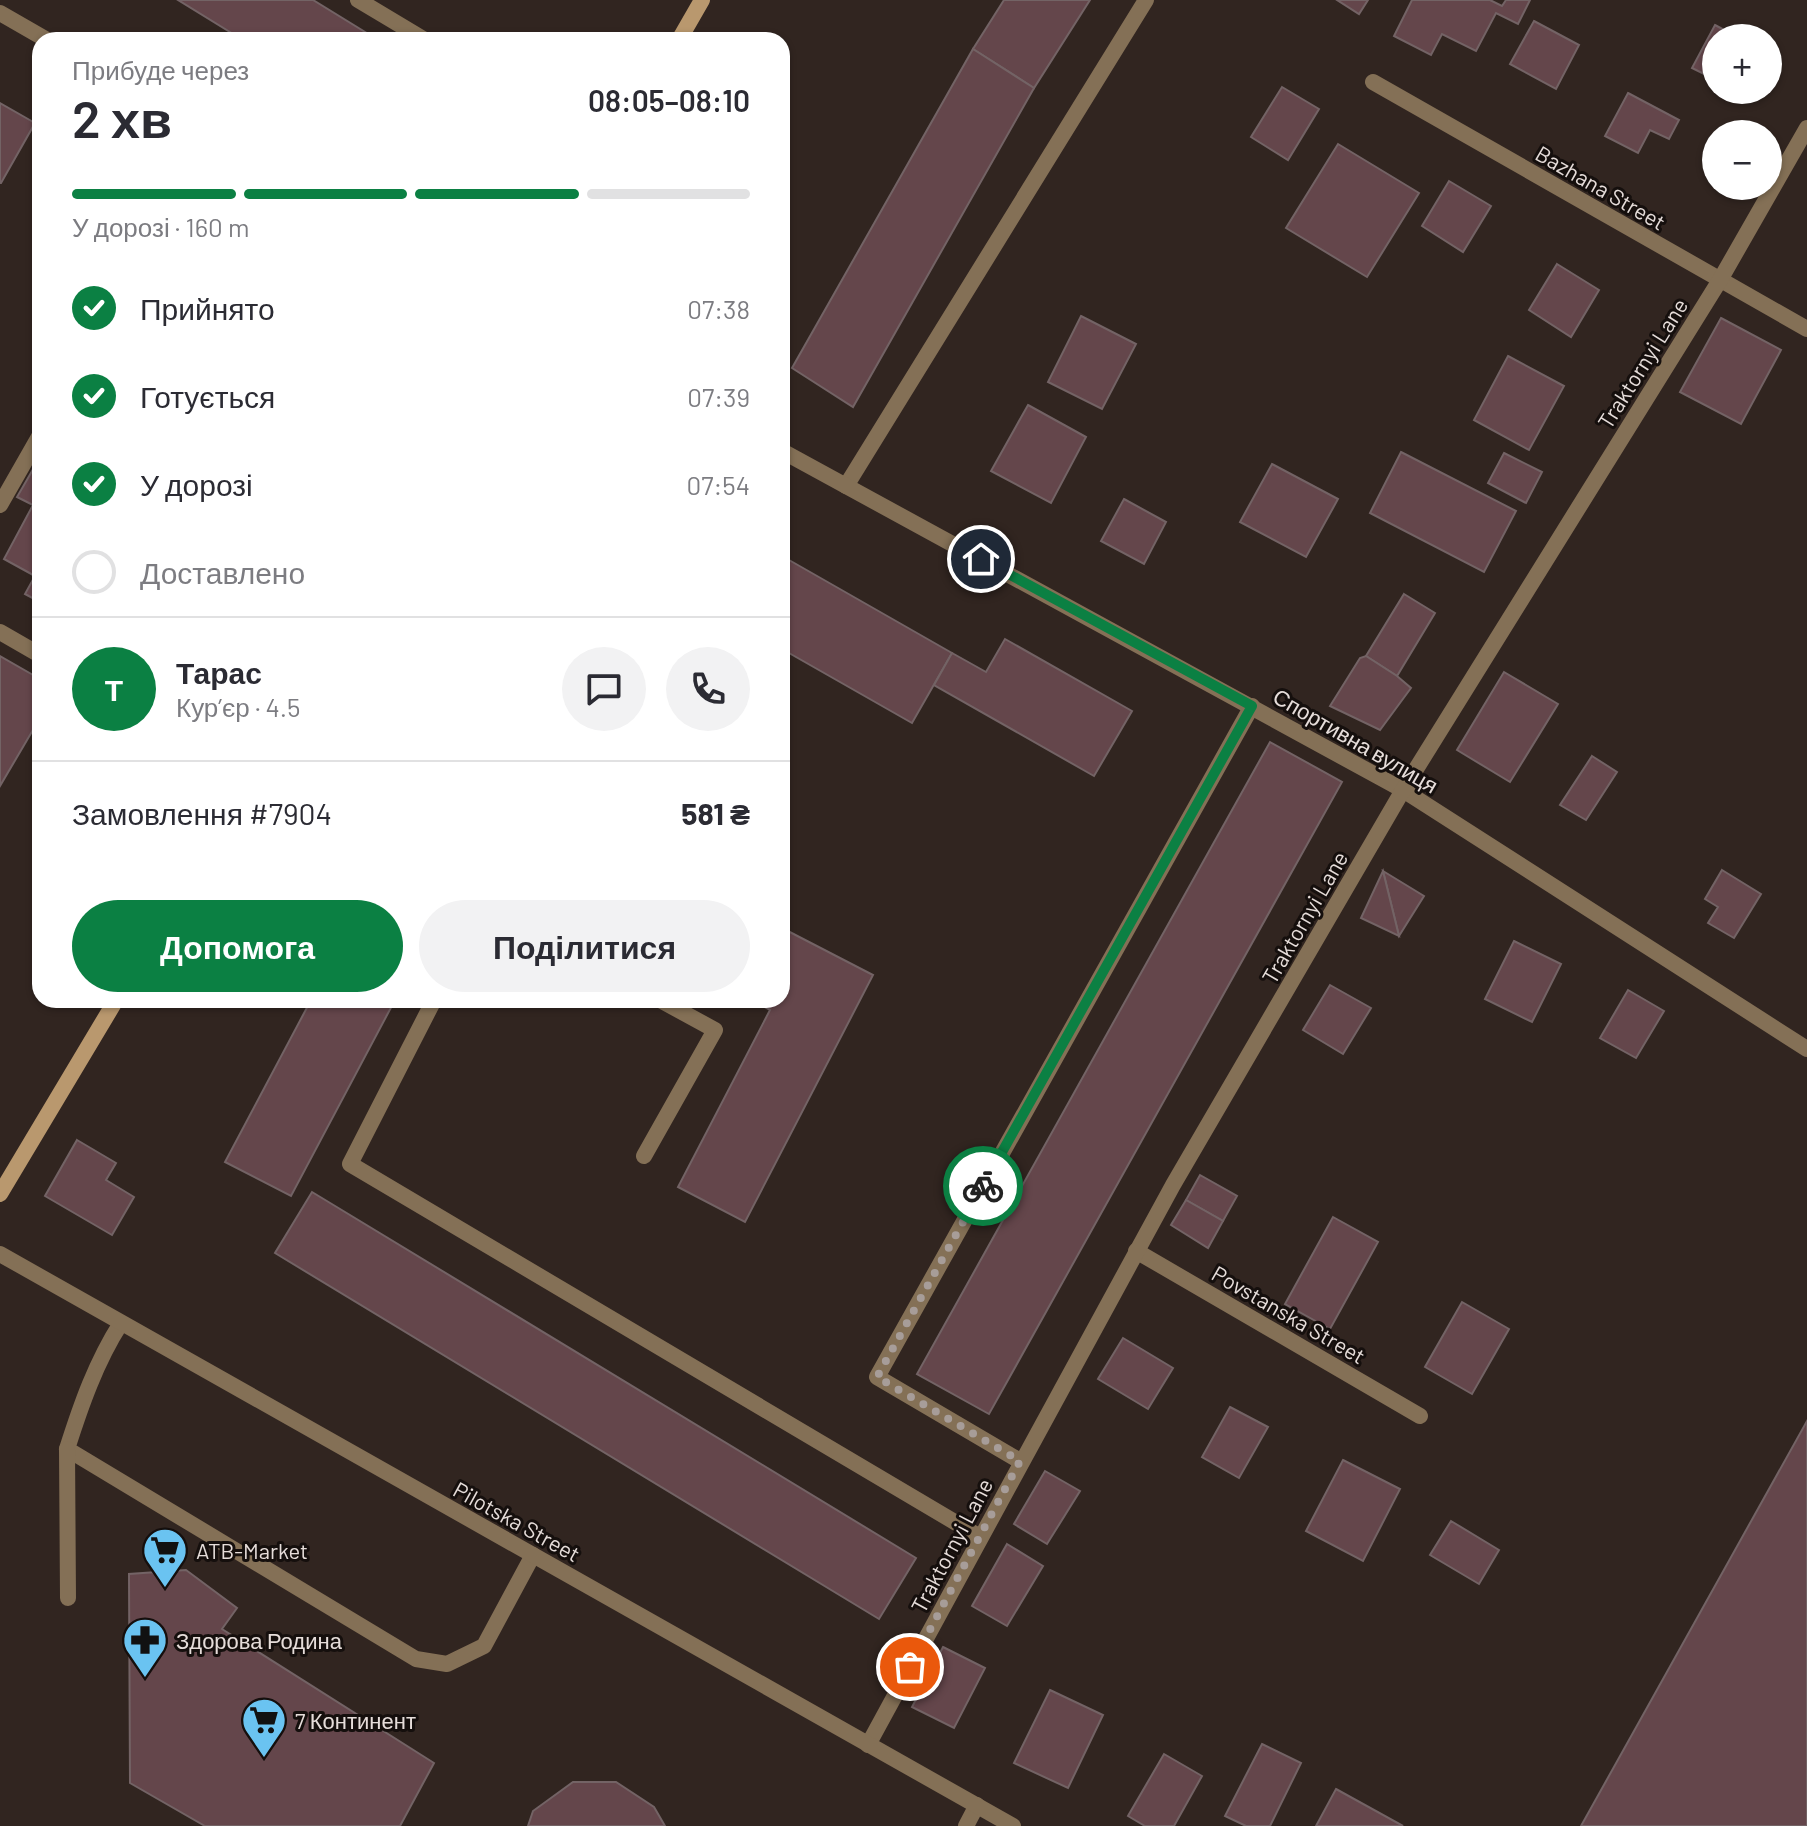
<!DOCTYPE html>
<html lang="uk">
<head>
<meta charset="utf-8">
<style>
	body { margin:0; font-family:Barlow,sans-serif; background:#f2f2f3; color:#2b2b33; height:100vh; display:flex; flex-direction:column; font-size:30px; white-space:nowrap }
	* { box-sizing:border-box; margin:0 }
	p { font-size:26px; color:#7c7c81 }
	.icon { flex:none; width:44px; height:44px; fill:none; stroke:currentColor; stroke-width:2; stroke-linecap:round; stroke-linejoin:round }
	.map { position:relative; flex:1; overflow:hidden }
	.drawer { position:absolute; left:32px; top:32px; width:758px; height:976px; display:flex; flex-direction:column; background:#fff; border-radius:24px; box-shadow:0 2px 6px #0004 }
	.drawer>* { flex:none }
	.controls { position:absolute; left:1702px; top:24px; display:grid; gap:16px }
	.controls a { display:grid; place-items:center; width:80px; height:80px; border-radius:50%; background:#fff; box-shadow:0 2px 6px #0004; font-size:40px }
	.pin { position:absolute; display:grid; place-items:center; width:68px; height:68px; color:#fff; margin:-34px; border:4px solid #fff; border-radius:50%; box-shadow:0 2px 8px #0007 }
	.courier { position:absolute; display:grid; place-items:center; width:80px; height:80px; margin:-40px; border:6px solid #0b8043; border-radius:50%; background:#fff; color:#222; box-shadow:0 2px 10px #0007 }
	.summary em { font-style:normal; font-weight:600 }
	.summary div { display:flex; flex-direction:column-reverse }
	.summary { display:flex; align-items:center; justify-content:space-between; height:136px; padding:0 40px }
	h1 { font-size:52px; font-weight:600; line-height:60px }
	.bar { display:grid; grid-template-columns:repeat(4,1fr); gap:12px 8px; align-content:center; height:96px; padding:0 40px }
	.bar i { height:10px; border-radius:6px; background:#e1e1e2 }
	.bar .selected { background:#0b8043 }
	.bar p { grid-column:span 4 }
	.line { display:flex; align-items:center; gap:20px; padding:0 40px; border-top:2px solid #e1e1e2 }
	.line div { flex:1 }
	.round { display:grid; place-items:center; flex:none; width:84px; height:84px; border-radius:42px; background:#f2f2f3 }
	ol { padding:0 40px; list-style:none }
	li { display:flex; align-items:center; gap:24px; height:88px }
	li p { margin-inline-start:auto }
	li .icon { padding:8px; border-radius:50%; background:#0b8043; color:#fff; stroke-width:4 }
	li:last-child { color:#7c7c81 }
	li i { width:44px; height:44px; border:4px solid #e1e1e2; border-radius:50% }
	.action { display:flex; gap:16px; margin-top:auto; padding:16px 40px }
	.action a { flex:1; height:92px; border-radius:48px; background:#0b8043; color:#fff; font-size:32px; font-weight:600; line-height:92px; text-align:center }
	.action a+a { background:#f2f2f3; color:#2b2b33 }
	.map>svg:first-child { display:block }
	.building { fill:#64464b; stroke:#736365; stroke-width:2 }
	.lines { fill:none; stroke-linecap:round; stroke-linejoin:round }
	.service { stroke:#847056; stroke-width:16 }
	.minor { stroke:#847056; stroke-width:16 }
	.tertiary { stroke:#847056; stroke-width:16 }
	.secondary { stroke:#b9986e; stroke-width:16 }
	.done { stroke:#a79d99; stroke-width:8; stroke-dasharray:0 14.4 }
	.route { stroke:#0b8043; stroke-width:10 }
	.labels { text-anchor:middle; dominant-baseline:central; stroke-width:6; stroke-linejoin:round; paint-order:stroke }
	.street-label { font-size:22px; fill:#e6ddda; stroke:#150f0d }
	.poi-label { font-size:22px; fill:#e6ddda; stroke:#150f0d; text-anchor:start }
</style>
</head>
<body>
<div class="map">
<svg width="1807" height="1826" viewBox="0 0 1807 1826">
	<rect width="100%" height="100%" fill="#312520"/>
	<g class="building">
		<path d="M 178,0 L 313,0 L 378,40 L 243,40 Z"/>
		<path d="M 1004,0 L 1090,0 L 1034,88 L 973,49 Z"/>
		<path d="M 1337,0 L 1368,0 L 1359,14 Z"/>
		<path d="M 1412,0 L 1490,0 L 1502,6 L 1506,0 L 1530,0 L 1518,24 L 1496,13 L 1476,51 L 1442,34 L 1431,55 L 1394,36 Z"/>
		<path d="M 1534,21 L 1579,45 L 1556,89 L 1510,64 Z"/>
		<path d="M 1715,25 L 1739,38 L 1716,38 L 1716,80 L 1692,68 Z"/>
		<path d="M 973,49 L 1034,88 L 853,407 L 792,368 Z"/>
		<path d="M 1282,87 L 1319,109 L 1288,160 L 1251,137 Z"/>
		<path d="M 1628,93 L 1679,120 L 1669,139 L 1650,130 L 1638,153 L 1605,136 Z"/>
		<path d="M 0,103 L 35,123 L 1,183 L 0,183 Z"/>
		<path d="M 1338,144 L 1419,193 L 1367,277 L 1286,228 Z"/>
		<path d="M 1449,181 L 1491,206 L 1463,252 L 1422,226 Z"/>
		<path d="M 1557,264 L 1599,290 L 1571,337 L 1529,310 Z"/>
		<path d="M 1081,316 L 1136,344 L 1102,409 L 1048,382 Z"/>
		<path d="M 1721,318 L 1781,350 L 1741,424 L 1680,392 Z"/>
		<path d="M 1508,356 L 1564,386 L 1529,450 L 1474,420 Z"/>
		<path d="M 1028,405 L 1086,437 L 1051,503 L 991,471 Z"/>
		<path d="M 1401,452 L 1516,511 L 1484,572 L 1370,513 Z"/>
		<path d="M 1504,453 L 1542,472 L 1526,503 L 1488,483 Z"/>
		<path d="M 1272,464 L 1338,499 L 1306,557 L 1240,522 Z"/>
		<path d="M 35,466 L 40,469 L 40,602 L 25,594 L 35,576 L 4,559 L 33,505 L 17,497 Z"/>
		<path d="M 1124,499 L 1166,522 L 1144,564 L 1101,541 Z"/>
		<path d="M 782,556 L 952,653 L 912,723 L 782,649 Z"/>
		<path d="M 1404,594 L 1435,613 L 1397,676 L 1366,656 Z"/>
		<path d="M 1005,639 L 1132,711 L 1094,776 L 934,685 L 952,653 L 986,672 Z"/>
		<path d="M 0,656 L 40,679 L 40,718 L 0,786 Z"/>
		<path d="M 1366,656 L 1397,676 L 1411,688 L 1380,730 L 1330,706 L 1360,658 Z"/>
		<path d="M 1504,672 L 1558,704 L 1510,782 L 1457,750 Z"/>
		<path d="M 1270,742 L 1342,782 L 989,1414 L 917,1374 Z"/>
		<path d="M 1592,756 L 1617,772 L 1586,820 L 1560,805 Z"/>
		<path d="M 1722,870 L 1761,894 L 1734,938 L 1708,923 L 1718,907 L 1705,899 Z"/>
		<path d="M 1383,871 L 1424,896 L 1399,936 Z"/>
		<path d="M 1383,871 L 1399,936 L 1361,918 Z"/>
		<path d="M 782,928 L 873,975 L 745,1222 L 678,1187 L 770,1010 L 752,1000 L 782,1000 Z"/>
		<path d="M 1514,941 L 1561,964 L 1532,1022 L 1485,999 Z"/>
		<path d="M 1330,985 L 1371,1008 L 1343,1054 L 1303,1030 Z"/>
		<path d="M 1628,990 L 1664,1011 L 1636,1058 L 1600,1038 Z"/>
		<path d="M 311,1000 L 395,1000 L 291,1196 L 225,1162 Z"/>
		<path d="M 77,1140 L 116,1163 L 106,1180 L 134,1197 L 112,1235 L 45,1196 Z"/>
		<path d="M 1200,1175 L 1237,1196 L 1223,1221 L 1186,1200 Z"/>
		<path d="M 312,1192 L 916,1558 L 879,1619 L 275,1253 Z"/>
		<path d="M 1186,1200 L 1223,1221 L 1208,1248 L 1171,1225 Z"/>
		<path d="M 1333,1217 L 1378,1242 L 1330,1329 L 1285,1304 Z"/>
		<path d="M 1462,1302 L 1509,1329 L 1472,1394 L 1425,1367 Z"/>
		<path d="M 1123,1338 L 1173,1368 L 1148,1409 L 1098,1379 Z"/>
		<path d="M 1230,1407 L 1268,1427 L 1239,1478 L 1202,1457 Z"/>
		<path d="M 1807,1421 L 1807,1826 L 1581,1826 Z"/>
		<path d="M 1343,1460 L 1400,1489 L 1363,1561 L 1306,1531 Z"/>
		<path d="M 1045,1471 L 1080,1491 L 1047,1544 L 1014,1524 Z"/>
		<path d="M 1451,1521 L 1499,1550 L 1479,1584 L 1430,1555 Z"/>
		<path d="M 1007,1544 L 1043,1566 L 1007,1626 L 972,1606 Z"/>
		<path d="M 186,1570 L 237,1608 L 222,1629 L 434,1763 L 400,1826 L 205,1826 L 130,1783 L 129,1574 Z"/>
		<path d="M 943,1647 L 985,1668 L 954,1728 L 912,1707 Z"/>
		<path d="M 1050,1690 L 1103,1715 L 1068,1788 L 1014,1763 Z"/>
		<path d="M 1262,1744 L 1301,1763 L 1270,1826 L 1246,1826 L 1225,1816 Z"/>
		<path d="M 1164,1754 L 1202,1776 L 1174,1826 L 1145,1826 L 1128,1816 Z"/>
		<path d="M 573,1782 L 616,1782 L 654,1807 L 665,1826 L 528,1826 L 533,1811 Z"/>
		<path d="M 1336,1789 L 1403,1826 L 1316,1826 Z"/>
	</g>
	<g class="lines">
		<g class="service">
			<path d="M 358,0 L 425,40"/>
			<path d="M 846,486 L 1146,0"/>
			<path d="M 434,1000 L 350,1164 L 980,1537"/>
			<path d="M 644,1156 L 715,1030 L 660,1000"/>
			<path d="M 121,1323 C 96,1362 81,1405 67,1449 L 416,1659 L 447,1664 L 484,1646 L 533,1555"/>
			<path d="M 67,1449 L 68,1598"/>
			<path d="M 1020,1461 L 877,1377 L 1252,706"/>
		</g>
		<g class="minor">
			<path d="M 0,13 L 47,40"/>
			<path d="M 1373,82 L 1807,329"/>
			<path d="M 782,451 L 1403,790 L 1807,1049"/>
			<path d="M 0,505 L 40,435"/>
			<path d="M 0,632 L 40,655"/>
			<path d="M 1136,1251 L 1420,1416"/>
			<path d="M 868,1745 L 1173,1185 L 1403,790 L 1720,280 L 1807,128"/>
			<path d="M 966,1826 L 977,1805"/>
		</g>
		<path class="tertiary" d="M 0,1254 L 1013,1826"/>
		<g class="secondary">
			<path d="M 679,40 L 702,0"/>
			<path d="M 0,1194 L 116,1000"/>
		</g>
	</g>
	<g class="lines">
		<path class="done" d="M 910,1667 L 1020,1461 L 877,1377 L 983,1186"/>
		<path class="route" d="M 981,559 L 1252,706 L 983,1186"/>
	</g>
	<defs>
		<g id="supermarket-pin" transform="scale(2.3)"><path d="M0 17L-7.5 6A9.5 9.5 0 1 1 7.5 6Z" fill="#6ac3f1" stroke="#150f0d"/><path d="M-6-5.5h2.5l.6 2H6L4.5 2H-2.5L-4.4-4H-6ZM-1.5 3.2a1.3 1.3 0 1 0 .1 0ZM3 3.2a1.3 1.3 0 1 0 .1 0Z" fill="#111"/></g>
		<g id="pharmacy-pin" transform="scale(2.3)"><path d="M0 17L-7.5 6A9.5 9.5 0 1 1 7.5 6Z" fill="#6ac3f1" stroke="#150f0d"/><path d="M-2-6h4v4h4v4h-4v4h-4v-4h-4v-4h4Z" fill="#111"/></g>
	</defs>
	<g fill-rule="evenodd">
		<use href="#supermarket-pin" x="165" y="1550"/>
		<use href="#pharmacy-pin" x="145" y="1640"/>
		<use href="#supermarket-pin" x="264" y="1720"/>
	</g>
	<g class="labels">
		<g class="street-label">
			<text transform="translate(1601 187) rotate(30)">Bazhana Street</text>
			<text transform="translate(1642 363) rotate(-58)">Traktornyi Lane</text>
			<text transform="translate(1356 740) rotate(30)">Спортивна вулиця</text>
			<text transform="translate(1304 917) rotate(-60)">Traktornyi Lane</text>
			<text transform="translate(1289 1314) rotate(30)">Povstanska Street</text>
			<text transform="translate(517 1521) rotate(29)">Pilotska Street</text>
			<text transform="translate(951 1545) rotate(-62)">Traktornyi Lane</text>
		</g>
		<g class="poi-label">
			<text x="196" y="1550">ATB-Market</text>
			<text x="176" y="1640">Здорова Родина</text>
			<text x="295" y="1720">7 Континент</text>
		</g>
	</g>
</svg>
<div class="controls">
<a>+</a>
<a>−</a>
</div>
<div class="pin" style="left:910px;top:1667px;background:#ea580c"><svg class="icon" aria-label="bag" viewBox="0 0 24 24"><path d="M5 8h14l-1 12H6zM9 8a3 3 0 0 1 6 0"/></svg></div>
<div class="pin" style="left:981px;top:559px;background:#1f2937"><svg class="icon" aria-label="home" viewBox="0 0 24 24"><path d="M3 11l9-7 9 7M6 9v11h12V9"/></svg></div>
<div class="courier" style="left:983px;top:1186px"><svg class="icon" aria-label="bike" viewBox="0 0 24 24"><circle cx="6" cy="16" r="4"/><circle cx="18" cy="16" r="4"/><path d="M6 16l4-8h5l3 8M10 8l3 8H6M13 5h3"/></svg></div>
<section class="drawer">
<div class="summary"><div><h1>2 хв</h1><p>Прибуде через</p></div><em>08:05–08:10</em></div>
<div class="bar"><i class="selected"></i><i class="selected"></i><i class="selected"></i><i></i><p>У дорозі · 160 m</p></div>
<ol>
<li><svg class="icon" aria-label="check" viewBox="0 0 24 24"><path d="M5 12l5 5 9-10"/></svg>Прийнято<p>07:38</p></li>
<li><svg class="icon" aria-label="check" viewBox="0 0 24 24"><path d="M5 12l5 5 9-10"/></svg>Готується<p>07:39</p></li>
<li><svg class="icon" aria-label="check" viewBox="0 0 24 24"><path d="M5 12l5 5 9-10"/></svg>У дорозі<p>07:54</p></li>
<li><i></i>Доставлено</li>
</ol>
<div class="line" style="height:144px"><b class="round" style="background:#0b8043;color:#fff">Т</b><div><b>Тарас</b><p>Кур’єр · 4.5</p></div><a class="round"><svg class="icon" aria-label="chat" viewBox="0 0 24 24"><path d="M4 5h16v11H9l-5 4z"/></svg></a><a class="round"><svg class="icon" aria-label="phone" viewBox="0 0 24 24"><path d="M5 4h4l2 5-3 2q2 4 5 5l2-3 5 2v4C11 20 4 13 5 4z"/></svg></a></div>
<div class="line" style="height:104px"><div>Замовлення #7904</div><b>581 ₴</b></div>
<div class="action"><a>Допомога</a><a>Поділитися</a></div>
</section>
</div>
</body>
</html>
